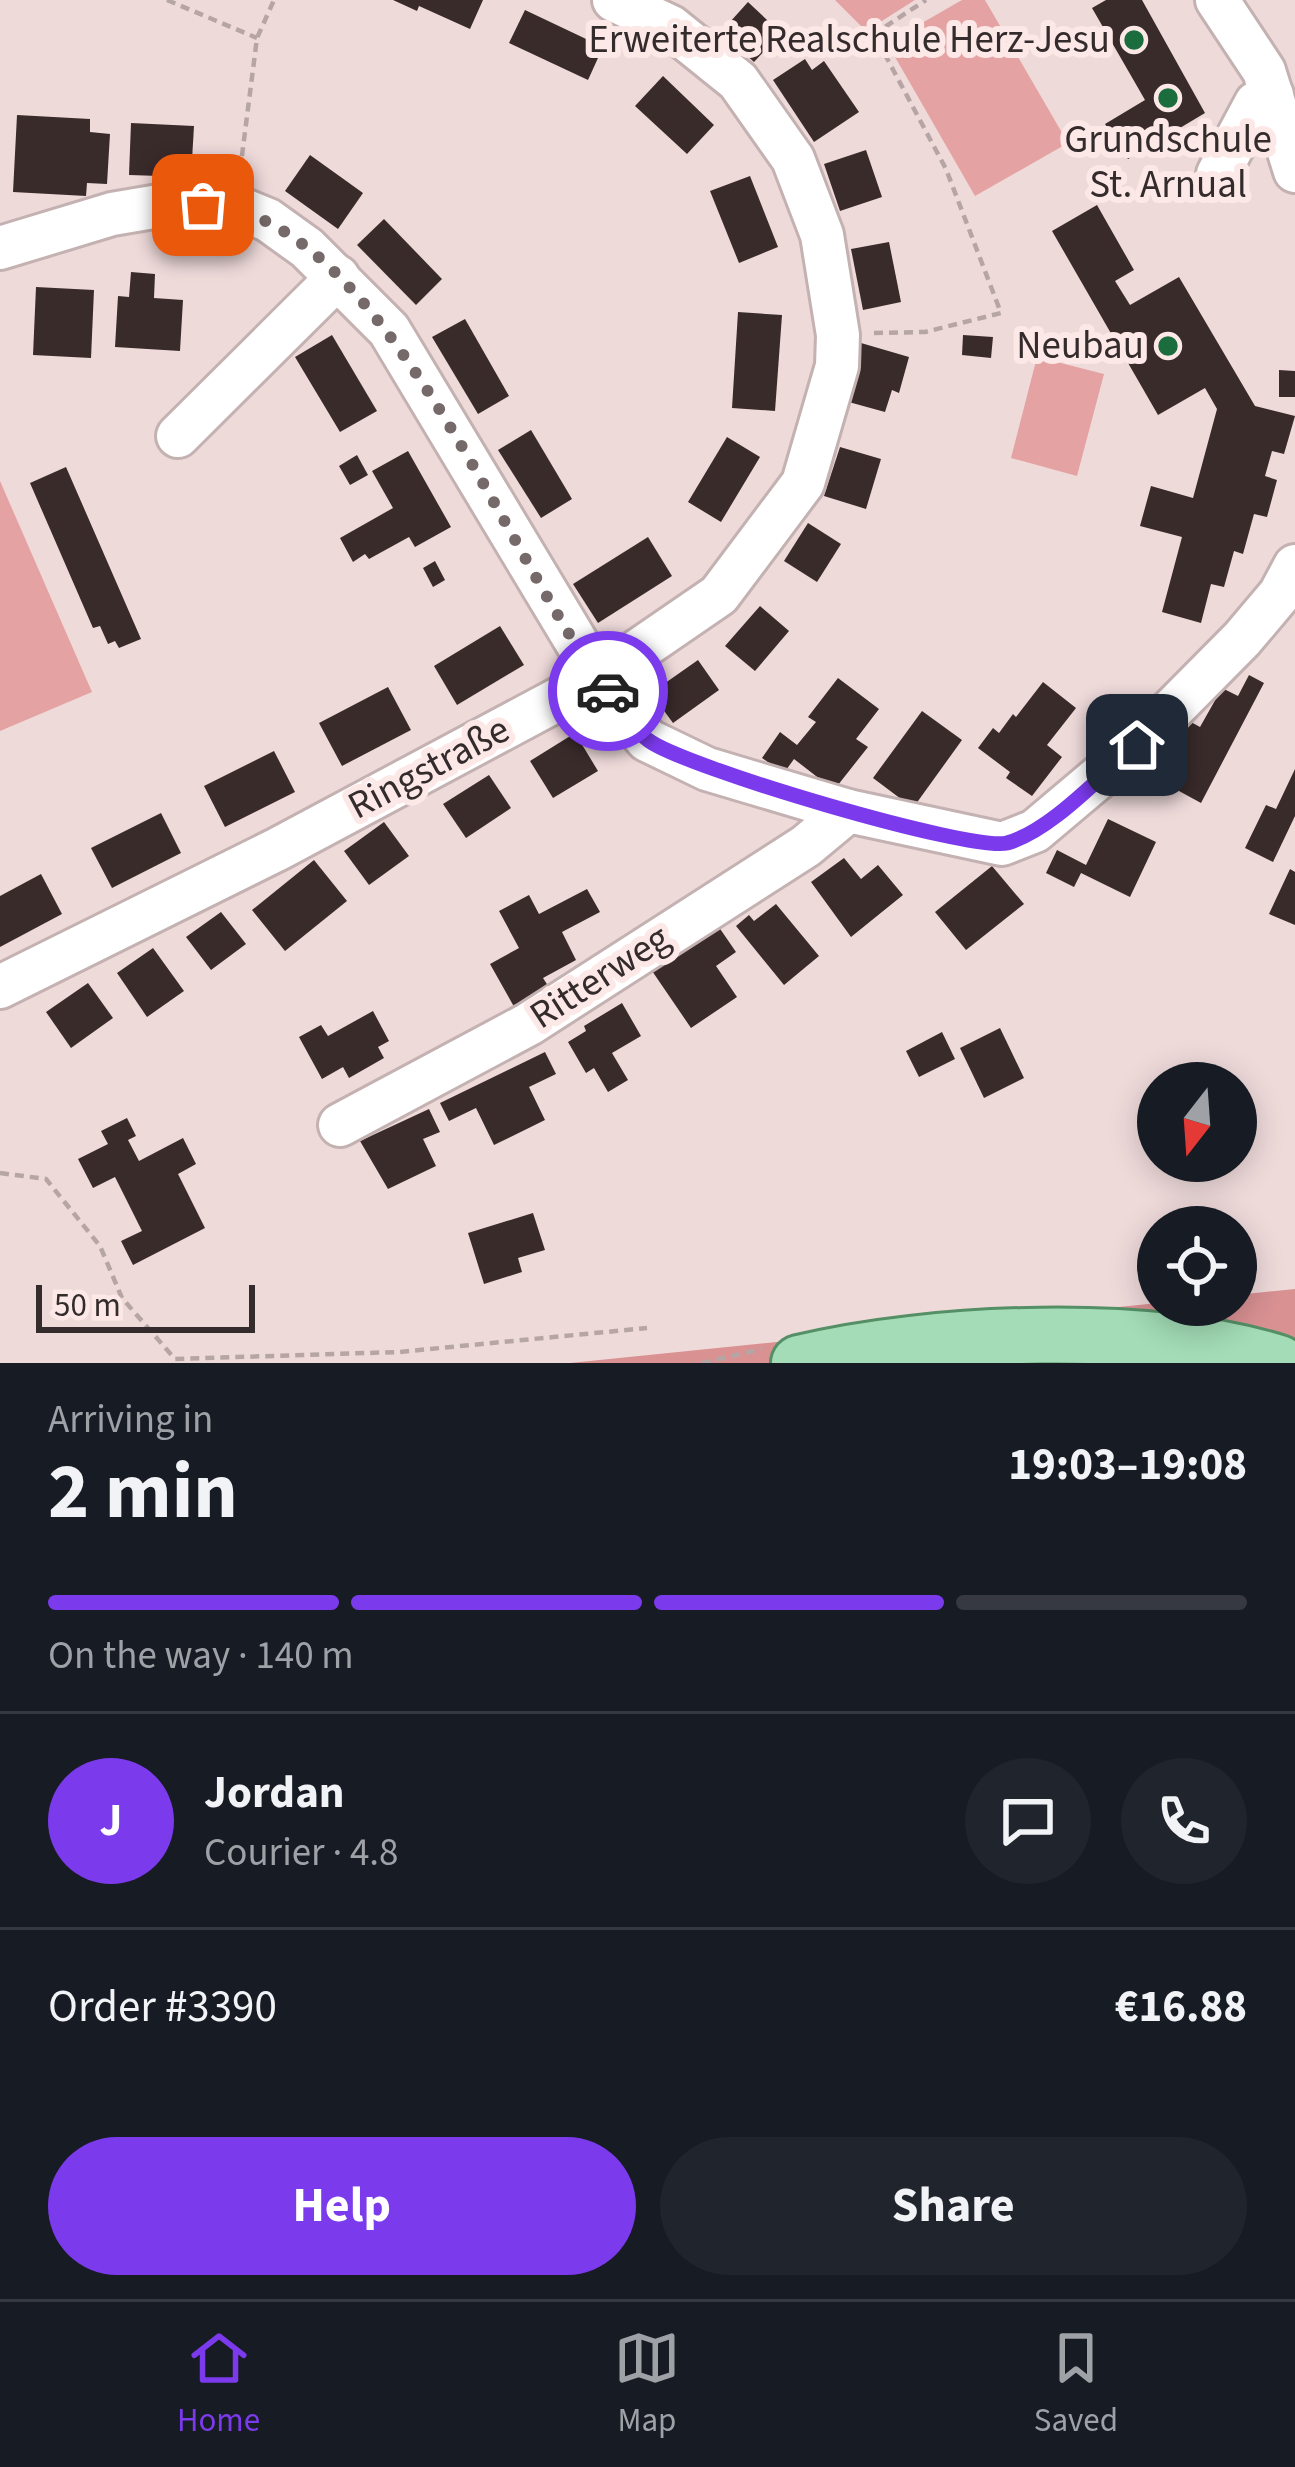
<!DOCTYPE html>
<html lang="en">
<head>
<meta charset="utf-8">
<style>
	body { margin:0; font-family:"Source Sans 3",sans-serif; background:#20242c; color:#f1f3f6; height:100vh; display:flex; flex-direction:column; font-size:45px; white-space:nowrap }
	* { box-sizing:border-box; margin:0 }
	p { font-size:39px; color:#9ea1a6 }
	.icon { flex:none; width:66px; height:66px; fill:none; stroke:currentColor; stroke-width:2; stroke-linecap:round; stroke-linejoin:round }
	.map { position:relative; height:1363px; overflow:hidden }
	.side { display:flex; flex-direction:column; background:#171b24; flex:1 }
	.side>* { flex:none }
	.needle { width:78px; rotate:197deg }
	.fabs { position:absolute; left:1137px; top:1062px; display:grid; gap:24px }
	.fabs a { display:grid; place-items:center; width:120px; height:120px; border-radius:50%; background:#171b24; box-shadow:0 6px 30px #0003; font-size:60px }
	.scale { position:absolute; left:36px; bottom:30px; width:219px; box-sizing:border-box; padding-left:12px; border:6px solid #342c2c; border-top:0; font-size:33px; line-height:42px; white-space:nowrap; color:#342c2c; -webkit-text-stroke:9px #fce8e7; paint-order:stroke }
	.pin { position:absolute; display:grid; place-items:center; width:102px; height:102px; color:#fff; margin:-51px; border-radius:24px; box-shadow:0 6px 18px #0006 }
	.courier { position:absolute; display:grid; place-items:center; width:120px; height:120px; margin:-60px; border:9px solid #7c3aed; border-radius:50%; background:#fff; color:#222; box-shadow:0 3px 15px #0007 }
	.summary em { font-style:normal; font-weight:700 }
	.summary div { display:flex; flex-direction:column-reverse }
	.summary { display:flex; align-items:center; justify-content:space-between; height:204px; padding:0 48px }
	h1 { font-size:78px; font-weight:700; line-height:90px }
	.bar { display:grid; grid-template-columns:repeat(4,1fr); gap:18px 12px; align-content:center; height:144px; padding:0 48px }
	.bar i { height:15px; border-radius:9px; background:#363941 }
	.bar .selected { background:#7c3aed }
	.bar p { grid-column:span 4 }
	.line { display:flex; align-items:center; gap:30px; padding:0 48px; border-top:3px solid #363941 }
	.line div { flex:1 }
	.round { display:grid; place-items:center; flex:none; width:126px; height:126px; border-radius:63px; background:#20242c }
	.button { display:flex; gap:24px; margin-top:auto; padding:24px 48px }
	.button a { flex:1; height:138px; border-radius:72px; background:#7c3aed; color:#fff; font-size:48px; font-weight:700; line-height:138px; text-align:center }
	.button a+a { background:#20242c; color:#f1f3f6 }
	.menu { display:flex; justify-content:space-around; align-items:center; height:168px; border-top:3px solid #363941; background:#171b24; font-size:33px; color:#9ea1a6 }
	.menu a { display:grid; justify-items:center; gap:6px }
	.menu .selected { color:#7c3aed }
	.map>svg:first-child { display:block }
	.green { fill:#e4a2a2 }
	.forest { fill:#d99192 }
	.building { fill:#3a2b2b }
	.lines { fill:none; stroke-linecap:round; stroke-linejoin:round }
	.minor-casing { stroke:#c4b1b1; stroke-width:48 }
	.major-casing { stroke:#548f66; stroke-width:60 }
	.path { stroke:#b6a5a5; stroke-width:4.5; stroke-dasharray:9 6; stroke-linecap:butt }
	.minor { stroke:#fff; stroke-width:42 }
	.major { stroke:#a3dcb6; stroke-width:54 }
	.done { stroke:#756969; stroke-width:12; stroke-dasharray:0 21.6 }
	.route { stroke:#7c3aed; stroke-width:15 }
	.poi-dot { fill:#1c6d3d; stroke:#fce8e7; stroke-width:4.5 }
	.labels { text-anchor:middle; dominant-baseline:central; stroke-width:12; stroke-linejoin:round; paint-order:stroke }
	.poi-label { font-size:39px; fill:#342c2c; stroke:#fce8e7; text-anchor:end }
	.street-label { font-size:39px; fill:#342c2c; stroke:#fce8e7 }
</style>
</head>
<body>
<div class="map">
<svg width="1295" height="1363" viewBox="0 0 1295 1363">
	<rect width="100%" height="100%" fill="#efdada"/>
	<g class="green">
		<path d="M 835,0 L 915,0 L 866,31 Z"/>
		<path d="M 962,0 L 985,0 L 1068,143 L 975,196 L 887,43 Z"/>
		<path d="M 1037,357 L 1104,374 L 1077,476 L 1011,458 Z"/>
		<path d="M 0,481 L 92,692 L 0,731 Z"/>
	</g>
	<path class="forest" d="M 1295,1289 L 1295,1363 L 570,1363 L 1158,1303 L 1236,1305 L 1236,1295 Z"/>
	<g class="building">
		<path d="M 393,0 L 483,0 L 470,29 L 419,6 L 417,11 Z"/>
		<path d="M 1106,0 L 1142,0 L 1205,113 L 1128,159 L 1105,124 L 1145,100 L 1092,8 Z"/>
		<path d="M 748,2 L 781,33 L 754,62 L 721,32 Z"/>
		<path d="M 525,10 L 603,47 L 588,80 L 509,43 Z"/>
		<path d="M 805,59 L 812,70 L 824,61 L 859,112 L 814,142 L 773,80 Z"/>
		<path d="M 663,76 L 714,125 L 687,154 L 635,106 Z"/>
		<path d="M 17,115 L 90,119 L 90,132 L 110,134 L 107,184 L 87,183 L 86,196 L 13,192 Z"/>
		<path d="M 131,123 L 194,126 L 191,177 L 129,175 Z"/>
		<path d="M 866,150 L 882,197 L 840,211 L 824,164 Z"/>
		<path d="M 310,155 L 363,193 L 338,229 L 285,191 Z"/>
		<path d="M 750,176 L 778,247 L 739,263 L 710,191 Z"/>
		<path d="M 1097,205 L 1134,270 L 1115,281 L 1130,305 L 1179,277 L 1255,406 L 1295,416 L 1284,454 L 1272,451 L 1265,476 L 1277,480 L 1267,517 L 1254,514 L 1243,554 L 1234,551 L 1224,587 L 1211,584 L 1201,623 L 1162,612 L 1182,537 L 1140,526 L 1151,486 L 1193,498 L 1217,409 L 1205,388 L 1158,415 L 1052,231 Z"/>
		<path d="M 384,219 L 442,279 L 416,305 L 357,245 Z"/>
		<path d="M 889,242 L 901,302 L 863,310 L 851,249 Z"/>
		<path d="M 131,272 L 155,274 L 154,298 L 183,300 L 180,351 L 115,347 L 118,296 L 129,297 Z"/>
		<path d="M 36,287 L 94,290 L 91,358 L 33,355 Z"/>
		<path d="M 738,312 L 782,315 L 775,411 L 732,408 Z"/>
		<path d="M 465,319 L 509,396 L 478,414 L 432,337 Z"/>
		<path d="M 332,335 L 377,411 L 340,432 L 295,357 Z"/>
		<path d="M 963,335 L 993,337 L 991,358 L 962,355 Z"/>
		<path d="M 861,343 L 909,357 L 899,393 L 892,390 L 885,412 L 845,401 Z"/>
		<path d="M 1279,370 L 1295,371 L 1295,397 L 1279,397 Z"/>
		<path d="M 531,430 L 572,499 L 541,518 L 498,450 Z"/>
		<path d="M 727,437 L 760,457 L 721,522 L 688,502 Z"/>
		<path d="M 840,447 L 881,459 L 866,509 L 824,496 Z"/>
		<path d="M 408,451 L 451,527 L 415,547 L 409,537 L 369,559 L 365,554 L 353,562 L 340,538 L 393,508 L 372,471 Z"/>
		<path d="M 357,455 L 368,475 L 350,485 L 339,466 Z"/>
		<path d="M 66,467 L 141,639 L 119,648 L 115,641 L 108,644 L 100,626 L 93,628 L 30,483 Z"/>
		<path d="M 808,523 L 841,544 L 817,582 L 784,561 Z"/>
		<path d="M 648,537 L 672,576 L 598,623 L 573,584 Z"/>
		<path d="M 435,561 L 445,580 L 433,587 L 423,568 Z"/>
		<path d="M 760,606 L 789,631 L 755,671 L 725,646 Z"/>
		<path d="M 500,626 L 524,665 L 457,705 L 434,666 Z"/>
		<path d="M 698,660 L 719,690 L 673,723 L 651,693 Z"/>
		<path d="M 1249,675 L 1264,683 L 1201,803 L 1157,779 L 1189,721 L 1200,727 L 1222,688 L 1238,696 Z"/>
		<path d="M 838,678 L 879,709 L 856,739 L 868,747 L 834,790 L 794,759 L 784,773 L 762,758 L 780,732 L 797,745 L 816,722 L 808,717 Z"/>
		<path d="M 1043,682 L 1076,708 L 1047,745 L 1062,757 L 1032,796 L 1006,778 L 1010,772 L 978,748 L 993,728 L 999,733 L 1013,714 L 1016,717 Z"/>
		<path d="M 388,687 L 411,730 L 342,766 L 319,723 Z"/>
		<path d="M 922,711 L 962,740 L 913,808 L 873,778 Z"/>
		<path d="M 575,733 L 598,771 L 553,798 L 530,761 Z"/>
		<path d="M 274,751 L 295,792 L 225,827 L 204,786 Z"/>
		<path d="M 1295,769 L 1295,816 L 1273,862 L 1245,848 L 1266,805 L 1276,809 Z"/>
		<path d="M 489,775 L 511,808 L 466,838 L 443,804 Z"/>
		<path d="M 161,813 L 181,853 L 112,888 L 91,848 Z"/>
		<path d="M 1108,819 L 1156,842 L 1130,897 L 1081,873 L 1074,887 L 1046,873 L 1057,850 L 1086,865 Z"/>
		<path d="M 384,822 L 409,856 L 369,885 L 344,851 Z"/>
		<path d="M 844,858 L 861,879 L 878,865 L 903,895 L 851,937 L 811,882 Z"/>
		<path d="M 314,860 L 347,901 L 285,951 L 252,910 Z"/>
		<path d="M 992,866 L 1024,904 L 966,950 L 935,912 Z"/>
		<path d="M 1290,869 L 1295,872 L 1295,925 L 1269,914 Z"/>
		<path d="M 41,874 L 62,914 L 0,947 L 0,896 Z"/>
		<path d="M 587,889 L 600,912 L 562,932 L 576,960 L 543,978 L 552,992 L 517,1012 L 490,964 L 519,948 L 499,911 L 529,895 L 539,914 Z"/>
		<path d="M 776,904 L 819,956 L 784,985 L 736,926 L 749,915 L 754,921 Z"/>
		<path d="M 221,912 L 246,944 L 211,970 L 186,937 Z"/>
		<path d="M 714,920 L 736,952 L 716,966 L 737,997 L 691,1028 L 648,965 Z"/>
		<path d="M 153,948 L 184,991 L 147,1017 L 117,973 Z"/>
		<path d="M 88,983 L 113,1018 L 71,1048 L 46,1012 Z"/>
		<path d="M 622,1003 L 641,1036 L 612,1053 L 628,1080 L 608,1092 L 594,1068 L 586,1073 L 568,1042 L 586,1031 L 584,1026 Z"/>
		<path d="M 373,1011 L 389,1041 L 378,1047 L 384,1058 L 349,1078 L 343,1067 L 322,1079 L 299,1037 L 321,1025 L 328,1036 Z"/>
		<path d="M 1000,1028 L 1024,1078 L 984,1098 L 960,1048 Z"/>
		<path d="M 942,1032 L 955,1059 L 919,1077 L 906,1051 Z"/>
		<path d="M 545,1052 L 556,1074 L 529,1087 L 545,1120 L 494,1145 L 476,1108 L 449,1121 L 440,1103 Z"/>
		<path d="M 429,1109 L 440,1132 L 423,1139 L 436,1166 L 388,1189 L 360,1141 Z"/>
		<path d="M 127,1118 L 136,1136 L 128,1140 L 139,1161 L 183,1138 L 196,1164 L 178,1174 L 205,1228 L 133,1265 L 121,1241 L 142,1231 L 115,1177 L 93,1188 L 78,1159 L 108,1144 L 101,1131 Z"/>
		<path d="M 533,1213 L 545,1250 L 518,1258 L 522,1272 L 484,1284 L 468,1233 Z"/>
		<path d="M 1249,1240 L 1250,1269 L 1236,1270 L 1236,1241 Z"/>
	</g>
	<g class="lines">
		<g class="minor-casing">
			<g id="minor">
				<path d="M 1217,0 L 1264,71 L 1295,171"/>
				<path d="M 1218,174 L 1256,103 L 1272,95"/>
				<path d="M 0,248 L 112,214 L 171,204 L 234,206 L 268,220 L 307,248 L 389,330 L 598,678 L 647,740 L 707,769 L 848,811 L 1002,844 L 1035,831 L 1137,745 L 1242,639 L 1280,594 L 1295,566"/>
				<path d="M 178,436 L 338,277"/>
				<path d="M 0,987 L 278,849 L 598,678 L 719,595 L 803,483 L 837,366 L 838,335 L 822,235 L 793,159 L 738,81 L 671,27 L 614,0"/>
				<path d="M 340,1125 L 529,1024 L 806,846 L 848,811"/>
			</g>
		</g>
		<g class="major-casing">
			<path id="major" d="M 799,1363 C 932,1331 1149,1322 1279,1363"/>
		</g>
		<g class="path">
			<path d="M 167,0 L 257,38"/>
			<path d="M 240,171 L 257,38 L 274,0"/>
			<path d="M 874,333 L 925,332 L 1001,313 L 946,169 L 874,34 L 926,0"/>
			<path d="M 0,1173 L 46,1179 L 100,1246 L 122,1298 L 175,1359 L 399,1352 L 647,1328"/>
			<path d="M 702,1363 L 762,1349"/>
		</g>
		<use href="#minor" class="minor"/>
		<use href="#major" class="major"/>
	</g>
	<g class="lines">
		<path class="done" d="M 203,205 C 382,210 508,565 608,691"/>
		<path class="route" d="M 608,691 C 620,706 633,729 648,740 C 683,767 970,852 1007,843 C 1051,831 1102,774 1137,745"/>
	</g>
	<g class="poi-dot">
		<circle cx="1134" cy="40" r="12"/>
		<circle cx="1168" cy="98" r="12"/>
		<circle cx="1168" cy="346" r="12"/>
	</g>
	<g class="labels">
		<g class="poi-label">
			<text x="1110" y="40">Erweiterte Realschule Herz-Jesu</text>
			<text x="1168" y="140" text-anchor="middle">Grundschule<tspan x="1168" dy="45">St. Arnual</tspan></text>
			<text x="1144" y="346">Neubau</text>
		</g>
		<g class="street-label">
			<text transform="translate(429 768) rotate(-28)">Ringstraße</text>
			<text transform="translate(600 977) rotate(-33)">Ritterweg</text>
		</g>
	</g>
</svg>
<div class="fabs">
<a><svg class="needle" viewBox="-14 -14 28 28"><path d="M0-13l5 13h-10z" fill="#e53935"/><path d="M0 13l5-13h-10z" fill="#9ea1a6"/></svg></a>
<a><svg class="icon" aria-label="locate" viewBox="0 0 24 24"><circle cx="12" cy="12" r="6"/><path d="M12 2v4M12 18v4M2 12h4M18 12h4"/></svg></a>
</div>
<div class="scale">50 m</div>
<div class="pin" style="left:203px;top:205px;background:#ea580c"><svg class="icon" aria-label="bag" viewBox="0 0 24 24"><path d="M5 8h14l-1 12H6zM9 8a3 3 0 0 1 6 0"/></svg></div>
<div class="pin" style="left:1137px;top:745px;background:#1f2937"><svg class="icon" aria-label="home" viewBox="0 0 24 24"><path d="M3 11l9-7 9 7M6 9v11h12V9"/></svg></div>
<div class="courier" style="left:608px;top:691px"><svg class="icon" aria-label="car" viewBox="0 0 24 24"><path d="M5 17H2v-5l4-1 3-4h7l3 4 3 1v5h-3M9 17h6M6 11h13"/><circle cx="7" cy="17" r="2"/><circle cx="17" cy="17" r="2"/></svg></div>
</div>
<section class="side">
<div class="summary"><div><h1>2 min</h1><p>Arriving in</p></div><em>19:03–19:08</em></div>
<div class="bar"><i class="selected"></i><i class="selected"></i><i class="selected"></i><i></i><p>On the way · 140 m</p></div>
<div class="line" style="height:216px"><b class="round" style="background:#7c3aed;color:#fff">J</b><div><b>Jordan</b><p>Courier · 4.8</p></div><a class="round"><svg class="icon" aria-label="chat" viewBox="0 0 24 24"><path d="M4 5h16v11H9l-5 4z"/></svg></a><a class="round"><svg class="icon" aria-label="phone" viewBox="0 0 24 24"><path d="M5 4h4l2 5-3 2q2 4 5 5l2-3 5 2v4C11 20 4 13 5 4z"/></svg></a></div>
<div class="line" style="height:156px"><div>Order #3390</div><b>€16.88</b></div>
<div class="button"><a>Help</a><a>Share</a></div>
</section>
<nav class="menu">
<a class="selected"><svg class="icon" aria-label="home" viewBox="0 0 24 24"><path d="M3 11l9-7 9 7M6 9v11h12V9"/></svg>Home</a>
<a><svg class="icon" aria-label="map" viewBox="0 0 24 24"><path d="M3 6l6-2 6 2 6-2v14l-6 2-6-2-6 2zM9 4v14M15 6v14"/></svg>Map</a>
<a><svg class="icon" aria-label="saved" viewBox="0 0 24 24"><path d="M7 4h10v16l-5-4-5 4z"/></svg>Saved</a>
</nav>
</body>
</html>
